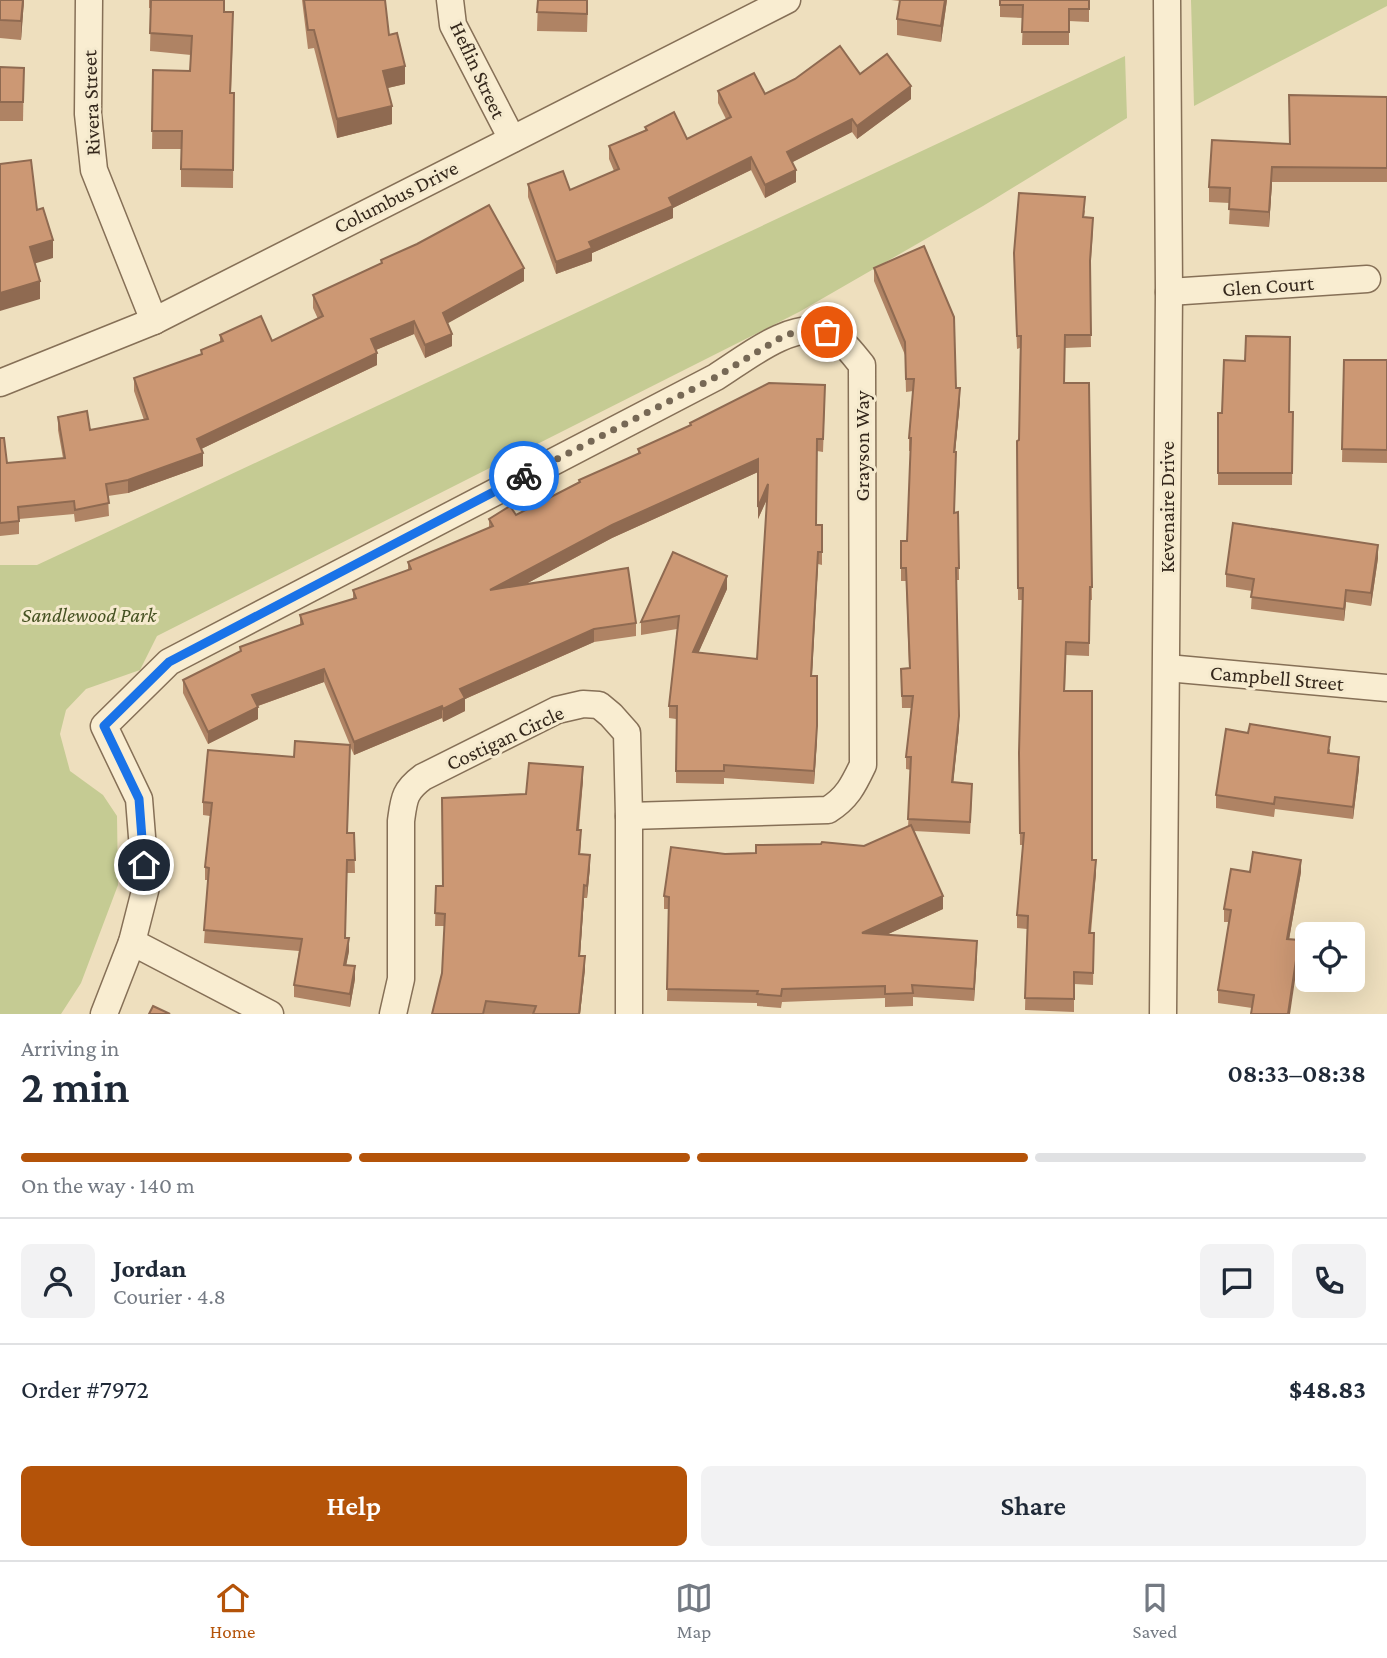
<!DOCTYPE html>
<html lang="en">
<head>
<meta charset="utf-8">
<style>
	body { margin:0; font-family:"Crimson Pro",serif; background:#f2f2f3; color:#1f2937; height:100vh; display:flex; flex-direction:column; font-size:26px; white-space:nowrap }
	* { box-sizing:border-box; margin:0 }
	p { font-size:23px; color:#747a83 }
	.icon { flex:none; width:38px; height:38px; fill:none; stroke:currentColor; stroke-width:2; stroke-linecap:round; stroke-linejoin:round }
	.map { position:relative; height:1014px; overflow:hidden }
	.details { display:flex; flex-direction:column; background:#fff; flex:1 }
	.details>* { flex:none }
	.controls { position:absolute; left:1295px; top:922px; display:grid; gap:14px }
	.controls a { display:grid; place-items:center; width:70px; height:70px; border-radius:10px; background:#fff; box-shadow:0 7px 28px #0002; font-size:35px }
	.pin { position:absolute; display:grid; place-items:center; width:60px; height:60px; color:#fff; margin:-30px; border:4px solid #fff; border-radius:50%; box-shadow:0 2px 7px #0007 }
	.courier { position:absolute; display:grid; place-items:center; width:70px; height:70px; margin:-35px; border:5px solid #1a73e8; border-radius:50%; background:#fff; color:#222; box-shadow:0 2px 9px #0007 }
	.summary em { font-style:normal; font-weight:600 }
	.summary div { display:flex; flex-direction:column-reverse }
	.summary { display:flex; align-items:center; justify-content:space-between; height:119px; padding:0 21px }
	h1 { font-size:46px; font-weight:600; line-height:52px }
	.bar { display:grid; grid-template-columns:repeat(4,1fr); gap:10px 7px; align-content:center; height:84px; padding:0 21px }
	.bar i { height:9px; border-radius:5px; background:#e0e1e3 }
	.bar .selected { background:#b45309 }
	.bar p { grid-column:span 4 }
	.line { display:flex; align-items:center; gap:18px; padding:0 21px; border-top:2px solid #e0e1e3 }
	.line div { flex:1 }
	.round { display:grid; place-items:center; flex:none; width:74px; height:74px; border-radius:10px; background:#f2f2f3 }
	.button { display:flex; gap:14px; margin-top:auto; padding:14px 21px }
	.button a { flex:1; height:80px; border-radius:10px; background:#b45309; color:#fff; font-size:28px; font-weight:600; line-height:80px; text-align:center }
	.button a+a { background:#f2f2f3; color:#1f2937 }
	.dock { display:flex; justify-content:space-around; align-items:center; height:98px; border-top:2px solid #e0e1e3; background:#fff; font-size:19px; color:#747a83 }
	.dock a { display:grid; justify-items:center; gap:4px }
	.dock .selected { color:#b45309 }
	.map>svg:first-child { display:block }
	.green { fill:#c5cb93 }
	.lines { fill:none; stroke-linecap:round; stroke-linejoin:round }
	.street-casing { stroke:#867057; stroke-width:29 }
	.street { stroke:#f9edd1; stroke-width:26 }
	.wall { fill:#af8364 }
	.shaded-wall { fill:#8f6a51 }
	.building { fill:#cc9874; stroke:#8f6a51; stroke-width:2 }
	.done { stroke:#766855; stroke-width:7; stroke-dasharray:0 12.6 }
	.route { stroke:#1a73e8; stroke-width:9 }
	.labels { text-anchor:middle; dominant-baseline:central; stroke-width:6; stroke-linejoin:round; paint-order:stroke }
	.street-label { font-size:21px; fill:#35281c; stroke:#f5eace }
	.park-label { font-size:21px; font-style:italic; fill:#465222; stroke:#f5eace }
</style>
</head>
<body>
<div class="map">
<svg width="1387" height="1014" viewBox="0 0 1387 1014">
	<rect width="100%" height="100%" fill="#eedfbe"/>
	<g class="green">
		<path d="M 1191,0 L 1387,0 L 1387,6 L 1194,106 Z"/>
		<path d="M 1125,56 L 1127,118 L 983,206 L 799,312 L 157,636 L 140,670 L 86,689 L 66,710 L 60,734 L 70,771 L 103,795 L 117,816 L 118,885 L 81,983 L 61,1014 L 0,1014 L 0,565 L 37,565 Z"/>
	</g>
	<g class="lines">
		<g class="street-casing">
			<g id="street">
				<path d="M 89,0 L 88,114 L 94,170 L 154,321"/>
				<path d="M 450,0 L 453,25 L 512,139"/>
				<path d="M 1169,292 L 1367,279"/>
				<path d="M 0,383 L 154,321 L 787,0"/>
				<path d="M 1167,668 L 1387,688"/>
				<path d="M 132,942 L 270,1014"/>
				<path d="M 104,1014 L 132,942 L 146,887 L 139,799 L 104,726 L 169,662 L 716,377 C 745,359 790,321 825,332 C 841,337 852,353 862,365 L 863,765 C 853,786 847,798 828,810 L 629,816"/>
				<path d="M 393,1014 L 401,979 L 401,821 C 404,799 404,791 423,777 L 557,710 L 583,704 L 599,705 L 611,715 L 627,733 L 629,816 L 629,1014"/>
				<path d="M 1163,1014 L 1169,292 L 1167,0"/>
			</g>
		</g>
		<use href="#street" class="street"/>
	</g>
	<g class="wall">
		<path d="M 0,0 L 24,0 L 21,40 L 0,38 Z"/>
		<path d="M 149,0 L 225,0 L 225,12 L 233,30 L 231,93 L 234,93 L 233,188 L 181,187 L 181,149 L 152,149 L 153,70 L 190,71 L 191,55 L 150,51 L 151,8 L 149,8 Z"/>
		<path d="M 302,0 L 385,0 L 389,35 L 405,84 L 388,88 L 392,124 L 337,138 L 314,48 L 308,49 Z"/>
		<path d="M 538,0 L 588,0 L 587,32 L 537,31 Z"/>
		<path d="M 891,0 L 947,0 L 941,42 L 897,35 L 897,19 L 900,1 Z"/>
		<path d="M 1000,0 L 1089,0 L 1089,22 L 1069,21 L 1069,45 L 1022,45 L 1023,18 L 1000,17 Z"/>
		<path d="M 0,67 L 24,68 L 23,121 L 0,121 Z"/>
		<path d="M 860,74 L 911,99 L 857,139 L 852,132 L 792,162 L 796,182 L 765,198 L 751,170 L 673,208 L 673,218 L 592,253 L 592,261 L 556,274 L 528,197 L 528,184 L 570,190 L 614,171 L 609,159 L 609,146 L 645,130 L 645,127 L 687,139 L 726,119 L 718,103 L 718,91 L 765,94 Z"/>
		<path d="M 1387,97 L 1387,182 L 1272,182 L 1269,227 L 1229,224 L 1230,203 L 1209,202 L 1209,187 L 1289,144 Z"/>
		<path d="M 1085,210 L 1084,217 L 1093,231 L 1090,272 L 1091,347 L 1065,348 L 1064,383 L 1089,383 L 1092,600 L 1090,600 L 1089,656 L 1066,655 L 1065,691 L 1092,860 L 1096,873 L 1091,933 L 1094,933 L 1093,985 L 1074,984 L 1074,1012 L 1025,1010 L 1027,929 L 1017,928 L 1017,915 L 1023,845 L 1020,845 L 1019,753 L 1023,600 L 1018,600 L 1017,453 L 1019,440 L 1020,348 L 1017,349 L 1014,266 Z"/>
		<path d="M 381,260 L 524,281 L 447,323 L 452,346 L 425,358 L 414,334 L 376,350 L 377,365 L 201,449 L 203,466 L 128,493 L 108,496 L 109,516 L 75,522 L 74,514 L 19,519 L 19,534 L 0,536 L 0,438 L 7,463 L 63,458 L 58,430 L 58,417 L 90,430 L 144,420 L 134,391 L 134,378 L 201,355 L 201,350 L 220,342 L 220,335 L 272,341 L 318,319 L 313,308 L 313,295 L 381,263 Z"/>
		<path d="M 874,268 L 956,388 L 960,401 L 955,452 L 956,464 L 954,513 L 958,512 L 959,580 L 956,580 L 959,728 L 953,783 L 972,796 L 970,834 L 914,831 L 943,909 L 886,935 L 977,953 L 974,1001 L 913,997 L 913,1006 L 885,1007 L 885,998 L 782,1002 L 781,1008 L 757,1006 L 757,1003 L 667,1001 L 669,909 L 664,909 L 664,896 L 725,854 L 756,853 L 864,846 L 908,827 L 911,770 L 906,769 L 906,757 L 911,708 L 902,708 L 901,669 L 909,668 L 906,581 L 901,581 L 901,541 L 907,541 L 911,451 L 909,451 L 909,438 L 913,391 L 906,392 L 905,355 L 874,281 Z"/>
		<path d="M 1344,360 L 1387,360 L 1387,463 L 1342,462 Z"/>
		<path d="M 825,398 L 823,452 L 817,451 L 816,525 L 822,525 L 822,565 L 818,564 L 812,676 L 817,739 L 814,784 L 724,778 L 724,784 L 676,783 L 676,719 L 669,718 L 669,706 L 677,629 L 641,635 L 641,622 L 727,589 L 698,653 L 757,659 L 767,499 L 758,519 L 758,472 L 612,538 L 524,585 L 636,623 L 636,636 L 594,642 L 465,699 L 465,711 L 443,722 L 442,718 L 354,755 L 350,746 L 347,833 L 354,833 L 355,873 L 347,873 L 345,938 L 349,951 L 346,965 L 355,979 L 350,1007 L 294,997 L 294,985 L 299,951 L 204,943 L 208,880 L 205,880 L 205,867 L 210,816 L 203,815 L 203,802 L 294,757 L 350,745 L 324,682 L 258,706 L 258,719 L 208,744 L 183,693 L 183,680 L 240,651 L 240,647 L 300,625 L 300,615 L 353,599 L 353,590 L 408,570 L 408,562 L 489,528 L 489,519 L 516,515 L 579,482 L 579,480 L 638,454 L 638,449 L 690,425 L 690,423 Z"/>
		<path d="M 1293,412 L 1292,485 L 1218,485 L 1218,413 Z"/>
		<path d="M 1378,558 L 1371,606 L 1346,602 L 1344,621 L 1251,609 L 1252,591 L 1226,587 L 1226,574 Z"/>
		<path d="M 1330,749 L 1330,753 L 1359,769 L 1353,819 L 1275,809 L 1274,817 L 1216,808 L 1216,795 Z"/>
		<path d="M 583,780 L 579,830 L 581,843 L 580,854 L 590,867 L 587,898 L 584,898 L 580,956 L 585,969 L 580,1014 L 432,1014 L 442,973 L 445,926 L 435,926 L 436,886 L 443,886 L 526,794 Z"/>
		<path d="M 1250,872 L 1301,872 L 1289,939 L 1299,953 L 1252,1008 L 1218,1003 L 1218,990 L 1229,922 L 1224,922 L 1224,909 Z"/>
	</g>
	<g class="shaded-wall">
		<path d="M 23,0 L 24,0 L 21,40 L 21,21 Z"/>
		<path d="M 945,0 L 947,0 L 941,42 L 941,26 Z"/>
		<path d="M 405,66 L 405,84 L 383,89 L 383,71 Z"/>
		<path d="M 911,86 L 911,99 L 857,139 L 857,126 Z"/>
		<path d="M 392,106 L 392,124 L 337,138 L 337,119 Z"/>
		<path d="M 852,119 L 852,132 L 787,165 L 787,152 Z"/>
		<path d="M 751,157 L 751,170 L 673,208 L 673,218 L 592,253 L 592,261 L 556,274 L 556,262 L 589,242 L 669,198 Z"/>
		<path d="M 1272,167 L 1272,182 L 1269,227 L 1269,212 Z"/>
		<path d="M 796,170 L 796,182 L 765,198 L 765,185 Z"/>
		<path d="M 53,240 L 53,258 L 30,265 L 30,247 Z"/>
		<path d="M 524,268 L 524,281 L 443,326 L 443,313 Z"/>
		<path d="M 40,281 L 40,299 L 0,311 L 0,293 Z"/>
		<path d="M 414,321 L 414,334 L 371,352 L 371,339 Z"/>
		<path d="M 452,334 L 452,346 L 425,358 L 425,345 Z"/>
		<path d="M 377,353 L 377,365 L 197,451 L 197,439 Z"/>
		<path d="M 960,388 L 960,401 L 954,464 L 954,452 Z"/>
		<path d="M 203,453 L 203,466 L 128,493 L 128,480 Z"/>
		<path d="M 758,459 L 758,472 L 612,538 L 490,603 L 490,590 L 612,525 Z"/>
		<path d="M 768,484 L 768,497 L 758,519 L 758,507 Z"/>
		<path d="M 1378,545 L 1378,558 L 1371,606 L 1371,593 Z"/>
		<path d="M 818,552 L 818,564 L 811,689 L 811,676 Z"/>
		<path d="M 727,576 L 727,589 L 693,665 L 693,652 Z"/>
		<path d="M 1346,590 L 1346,602 L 1344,621 L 1344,609 Z"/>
		<path d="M 594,629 L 594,642 L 465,699 L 465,711 L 443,722 L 443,709 L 460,689 Z"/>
		<path d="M 324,669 L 324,682 L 252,708 L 252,695 Z"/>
		<path d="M 442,706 L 442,718 L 354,755 L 354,742 Z"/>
		<path d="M 258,707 L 258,719 L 208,744 L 208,732 Z"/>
		<path d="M 959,716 L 959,728 L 952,795 L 952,782 Z"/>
		<path d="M 817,726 L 817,739 L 814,784 L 814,771 Z"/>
		<path d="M 1359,757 L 1359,769 L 1353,819 L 1353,807 Z"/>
		<path d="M 583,767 L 583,780 L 577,842 L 577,830 Z"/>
		<path d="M 590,855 L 590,867 L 587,898 L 587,886 Z"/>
		<path d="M 1096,860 L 1096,873 L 1089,945 L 1089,933 Z"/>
		<path d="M 1301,860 L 1301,872 L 1287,951 L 1287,939 Z"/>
		<path d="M 584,885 L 584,898 L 579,968 L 579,956 Z"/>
		<path d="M 943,896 L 943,909 L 862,946 L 862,933 Z"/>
		<path d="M 349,938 L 349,951 L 344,977 L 344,965 Z"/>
		<path d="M 1299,940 L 1299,953 L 1290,1014 L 1288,1014 Z"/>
		<path d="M 977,941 L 977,953 L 974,1001 L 974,989 Z"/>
		<path d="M 585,956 L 585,969 L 580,1014 L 579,1014 Z"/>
		<path d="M 355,966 L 355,979 L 350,1007 L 350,994 Z"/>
	</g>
	<g class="building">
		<path d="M 0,0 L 23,0 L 21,21 L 0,20 Z"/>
		<path d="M 151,0 L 224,0 L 224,12 L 233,12 L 230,93 L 234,93 L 233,170 L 181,169 L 182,131 L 152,131 L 153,70 L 190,71 L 192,36 L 150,33 Z"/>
		<path d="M 304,0 L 385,0 L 389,35 L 397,33 L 405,66 L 383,71 L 392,106 L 337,119 L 314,30 L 308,30 Z"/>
		<path d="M 538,0 L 587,0 L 587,14 L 537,12 Z"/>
		<path d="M 900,0 L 945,0 L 941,26 L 897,19 Z"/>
		<path d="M 1000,0 L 1089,0 L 1089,9 L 1069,9 L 1069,32 L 1022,32 L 1023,5 L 1000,5 Z"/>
		<path d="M 840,46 L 860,74 L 887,54 L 911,86 L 857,126 L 852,119 L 787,152 L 796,170 L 765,185 L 751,157 L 669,198 L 673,206 L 589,242 L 592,248 L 556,262 L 528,184 L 563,171 L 570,190 L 619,169 L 609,146 L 647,130 L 645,127 L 674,112 L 687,139 L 731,117 L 718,91 L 754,73 L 765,94 L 795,79 Z"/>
		<path d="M 0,67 L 24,68 L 23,102 L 0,102 Z"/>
		<path d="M 1289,95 L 1387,97 L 1387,168 L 1272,167 L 1269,212 L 1229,209 L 1230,188 L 1209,187 L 1212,140 L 1290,144 Z"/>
		<path d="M 31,160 L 37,210 L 43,208 L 53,240 L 30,247 L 40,281 L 0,293 L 0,164 Z"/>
		<path d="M 1019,193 L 1085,197 L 1083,217 L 1093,218 L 1090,261 L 1091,335 L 1065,335 L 1064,383 L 1089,383 L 1092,587 L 1090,587 L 1089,643 L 1066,642 L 1064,691 L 1092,691 L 1092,860 L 1096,860 L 1089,933 L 1094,933 L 1093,973 L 1074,972 L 1074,999 L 1025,998 L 1028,916 L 1017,915 L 1024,833 L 1020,833 L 1019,753 L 1023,588 L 1018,588 L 1017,441 L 1019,440 L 1021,336 L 1017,336 L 1014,253 Z"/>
		<path d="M 489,205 L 524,268 L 443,313 L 452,334 L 425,345 L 414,321 L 371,339 L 377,353 L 197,439 L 203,453 L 128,480 L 106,484 L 109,503 L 75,510 L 74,501 L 18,507 L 19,521 L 0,523 L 0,438 L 4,438 L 7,463 L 65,458 L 58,417 L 87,411 L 90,430 L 148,419 L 134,378 L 202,354 L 201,350 L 223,341 L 220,335 L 261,316 L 272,341 L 323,316 L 313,295 L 382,263 L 381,260 L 417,244 Z"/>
		<path d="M 924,246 L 954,317 L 956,388 L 960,388 L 954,452 L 956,452 L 954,513 L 958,512 L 959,568 L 956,568 L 959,716 L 952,782 L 972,784 L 970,822 L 908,819 L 911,757 L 906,757 L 913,696 L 902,696 L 901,669 L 910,668 L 906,568 L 901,568 L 901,541 L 907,541 L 911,438 L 909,438 L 914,379 L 906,379 L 905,342 L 874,268 Z"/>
		<path d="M 1246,336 L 1290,337 L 1289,412 L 1293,412 L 1292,473 L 1218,473 L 1218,413 L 1222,413 L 1224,360 L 1245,361 Z"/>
		<path d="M 1344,360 L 1387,360 L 1387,450 L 1342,449 Z"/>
		<path d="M 769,383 L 825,385 L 823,439 L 817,439 L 816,525 L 822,525 L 822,552 L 818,552 L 811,676 L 817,676 L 817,726 L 814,771 L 724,765 L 724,771 L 676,771 L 677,706 L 669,706 L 679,616 L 641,622 L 673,552 L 727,576 L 693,652 L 757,659 L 768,484 L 758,507 L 758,459 L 612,525 L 490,590 L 628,568 L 636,623 L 594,629 L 460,689 L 465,698 L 443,709 L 442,706 L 354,742 L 324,669 L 252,695 L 258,707 L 208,732 L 183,680 L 241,651 L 240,647 L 303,624 L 300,615 L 356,598 L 353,590 L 411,569 L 408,562 L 493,526 L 489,519 L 510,506 L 516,515 L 580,482 L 579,480 L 640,453 L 638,449 L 691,425 L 690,423 Z"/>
		<path d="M 1233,523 L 1378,545 L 1371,593 L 1346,590 L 1344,609 L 1251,597 L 1254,579 L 1226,574 Z"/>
		<path d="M 1250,724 L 1330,737 L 1328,753 L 1359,757 L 1353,807 L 1275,797 L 1274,804 L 1216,795 L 1226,729 L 1248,733 Z"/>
		<path d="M 295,741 L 350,745 L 347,833 L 354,833 L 355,860 L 347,860 L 345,938 L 349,938 L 344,965 L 355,966 L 350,994 L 294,985 L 302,939 L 204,930 L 209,868 L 205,867 L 212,803 L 203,802 L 208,750 L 294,757 Z"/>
		<path d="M 529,763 L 583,767 L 577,830 L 581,830 L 579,854 L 590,855 L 587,886 L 584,885 L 579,956 L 585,956 L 579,1014 L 533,1014 L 536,1006 L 486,1001 L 483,1014 L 432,1014 L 442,973 L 445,914 L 435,913 L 436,886 L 443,886 L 442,798 L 526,794 Z"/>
		<path d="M 911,825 L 943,896 L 862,933 L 977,941 L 974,989 L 912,985 L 913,993 L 885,994 L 885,986 L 782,989 L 781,996 L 757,994 L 758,991 L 667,989 L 669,897 L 664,896 L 671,847 L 725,854 L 756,853 L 756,845 L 821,844 L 822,842 L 864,846 Z"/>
		<path d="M 1253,852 L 1301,860 L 1287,939 L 1299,940 L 1288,1014 L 1251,1014 L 1254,995 L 1218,990 L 1231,910 L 1224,909 L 1231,869 L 1250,872 Z"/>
		<path d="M 153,1006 L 170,1014 L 149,1014 Z"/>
	</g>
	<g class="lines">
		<path class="done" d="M 524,476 L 716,377 L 785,335 L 806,330 L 827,332"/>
		<path class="route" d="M 144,865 L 139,799 L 104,726 L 169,662 L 524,476"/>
	</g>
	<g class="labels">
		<g class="street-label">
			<text transform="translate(478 70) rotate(65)">Heflin Street</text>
			<text transform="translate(91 103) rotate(-92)">Rivera Street</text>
			<text transform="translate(396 197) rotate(-27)">Columbus Drive</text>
			<text transform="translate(1268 286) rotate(-4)">Glen Court</text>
			<text transform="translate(862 446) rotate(-90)">Grayson Way</text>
			<text transform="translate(1167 507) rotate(-90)">Kevenaire Drive</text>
			<text transform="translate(1277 678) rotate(5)">Campbell Street</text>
			<text transform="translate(505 738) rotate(-25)">Costigan Circle</text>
		</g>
		<g class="park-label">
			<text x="89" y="615">Sandlewood Park</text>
		</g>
	</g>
</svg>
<div class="controls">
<a><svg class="icon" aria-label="locate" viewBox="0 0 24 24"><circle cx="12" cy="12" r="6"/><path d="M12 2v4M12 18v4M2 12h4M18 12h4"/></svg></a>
</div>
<div class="pin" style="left:827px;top:332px;background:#ea580c"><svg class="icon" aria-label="bag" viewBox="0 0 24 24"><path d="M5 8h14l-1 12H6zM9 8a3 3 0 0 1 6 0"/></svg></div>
<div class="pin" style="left:144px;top:865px;background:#1f2937"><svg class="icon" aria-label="home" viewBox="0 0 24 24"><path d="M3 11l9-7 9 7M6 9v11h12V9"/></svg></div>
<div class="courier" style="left:524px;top:476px"><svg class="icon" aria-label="bike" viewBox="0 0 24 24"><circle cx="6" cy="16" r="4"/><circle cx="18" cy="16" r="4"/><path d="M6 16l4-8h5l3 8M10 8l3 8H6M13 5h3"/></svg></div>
</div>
<section class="details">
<div class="summary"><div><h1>2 min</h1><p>Arriving in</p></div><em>08:33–08:38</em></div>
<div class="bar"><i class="selected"></i><i class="selected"></i><i class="selected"></i><i></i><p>On the way · 140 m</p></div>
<div class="line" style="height:126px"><a class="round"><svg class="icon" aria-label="person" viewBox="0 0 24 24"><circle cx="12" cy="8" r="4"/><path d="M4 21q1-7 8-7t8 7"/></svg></a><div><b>Jordan</b><p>Courier · 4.8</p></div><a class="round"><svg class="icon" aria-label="chat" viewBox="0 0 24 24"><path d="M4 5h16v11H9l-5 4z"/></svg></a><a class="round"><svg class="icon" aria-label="phone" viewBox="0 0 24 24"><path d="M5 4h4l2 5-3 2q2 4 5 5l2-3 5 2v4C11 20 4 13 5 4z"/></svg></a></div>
<div class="line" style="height:91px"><div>Order #7972</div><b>$48.83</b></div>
<div class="button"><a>Help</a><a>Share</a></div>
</section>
<nav class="dock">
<a class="selected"><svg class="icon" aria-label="home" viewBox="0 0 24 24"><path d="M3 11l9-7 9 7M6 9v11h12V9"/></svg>Home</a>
<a><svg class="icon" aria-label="map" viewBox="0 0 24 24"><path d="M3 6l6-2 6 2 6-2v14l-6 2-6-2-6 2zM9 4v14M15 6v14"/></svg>Map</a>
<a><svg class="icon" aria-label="saved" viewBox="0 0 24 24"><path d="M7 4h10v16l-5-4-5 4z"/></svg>Saved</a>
</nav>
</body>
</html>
